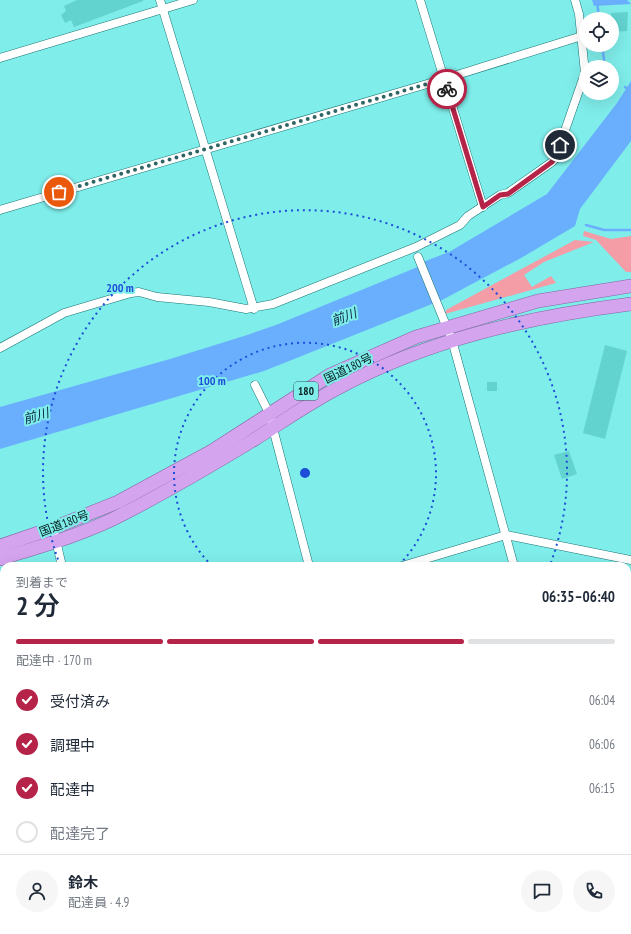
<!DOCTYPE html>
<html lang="ja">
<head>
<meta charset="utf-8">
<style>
	body { margin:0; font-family:"PT Sans Narrow","Noto Sans JP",sans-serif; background:#f6f6f7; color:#1f2937; height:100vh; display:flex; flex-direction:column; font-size:15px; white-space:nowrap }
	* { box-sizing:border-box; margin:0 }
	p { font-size:13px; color:#747a83 }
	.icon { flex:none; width:22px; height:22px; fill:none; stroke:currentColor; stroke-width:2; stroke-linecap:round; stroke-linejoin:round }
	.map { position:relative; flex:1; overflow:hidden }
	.drawer { position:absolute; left:0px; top:562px; width:631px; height:372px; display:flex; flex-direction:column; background:#fff; border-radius:12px 12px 0 0; box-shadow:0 4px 16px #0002 }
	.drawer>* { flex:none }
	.tools { position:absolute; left:579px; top:12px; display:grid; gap:8px }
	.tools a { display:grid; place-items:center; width:40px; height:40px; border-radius:50%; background:#fff; box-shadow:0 4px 16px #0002; font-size:20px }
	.pin { position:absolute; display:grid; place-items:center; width:34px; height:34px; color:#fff; margin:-17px; border:2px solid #fff; border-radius:50%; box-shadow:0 1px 4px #0007 }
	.courier { position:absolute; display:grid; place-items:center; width:40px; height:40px; margin:-20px; border:3px solid #b52448; border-radius:50%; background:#fff; color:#222; box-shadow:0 1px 5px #0007 }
	.summary em { font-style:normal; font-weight:600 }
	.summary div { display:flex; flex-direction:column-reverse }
	.summary { display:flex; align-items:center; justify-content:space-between; height:68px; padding:0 16px }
	h1 { font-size:26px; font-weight:600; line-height:30px }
	.bar { display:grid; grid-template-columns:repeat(4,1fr); gap:6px 4px; align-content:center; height:48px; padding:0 16px }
	.bar i { height:5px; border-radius:3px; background:#e0e1e3 }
	.bar .selected { background:#b52448 }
	.bar p { grid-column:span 4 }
	.line { display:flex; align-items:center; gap:10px; padding:0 16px; border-top:1px solid #e0e1e3 }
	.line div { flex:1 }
	.round { display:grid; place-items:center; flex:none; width:42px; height:42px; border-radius:21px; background:#f6f6f7 }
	ol { padding:0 16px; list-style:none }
	li { display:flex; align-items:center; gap:12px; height:44px }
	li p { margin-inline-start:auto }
	li .icon { padding:4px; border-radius:50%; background:#b52448; color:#fff; stroke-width:4 }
	li:last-child { color:#747a83 }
	li i { width:22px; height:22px; border:2px solid #e0e1e3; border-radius:50% }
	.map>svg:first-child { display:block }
	.green { fill:#f49da6 }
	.forest { fill:#dc717f }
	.water { fill:#6aaffd }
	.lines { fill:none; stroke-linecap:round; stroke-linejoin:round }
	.stream { stroke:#6aaffd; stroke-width:2.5 }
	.building { fill:#63d3d0 }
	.service-casing { stroke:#187674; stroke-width:5 }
	.minor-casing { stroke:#187674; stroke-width:9 }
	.trunk-casing { stroke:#8465a1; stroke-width:14 }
	.service { stroke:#fff; stroke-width:4 }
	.minor { stroke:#fff; stroke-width:8 }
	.trunk { stroke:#d4a4ee; stroke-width:13 }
	.done { stroke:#2f6564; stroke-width:4; stroke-dasharray:0 7.2 }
	.route { stroke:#b52448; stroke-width:5 }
	.ring { fill:none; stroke:#1d4ed8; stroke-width:2; stroke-dasharray:2 4 }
	.labels { text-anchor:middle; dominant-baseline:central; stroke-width:4; stroke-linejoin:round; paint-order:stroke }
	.shield { fill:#7fedea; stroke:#295b5a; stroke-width:1 }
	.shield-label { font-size:11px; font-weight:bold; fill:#041c1c }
	.street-label { font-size:12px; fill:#041c1c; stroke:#7fedea }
	.water-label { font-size:13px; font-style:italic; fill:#0e2a48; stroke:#7fedea }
	.centre { fill:#1d4ed8; stroke:#7fedea; stroke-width:2 }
	.ring-label { font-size:12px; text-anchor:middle; font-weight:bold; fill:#1d4ed8; stroke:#7fedea; stroke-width:4; stroke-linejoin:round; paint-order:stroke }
</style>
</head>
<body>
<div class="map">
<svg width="631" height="934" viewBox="0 0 631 934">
	<rect width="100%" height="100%" fill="#7fedea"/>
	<g class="green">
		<path d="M 584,231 L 611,239 L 631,236 L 631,272 L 626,272 L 596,240 L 583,236 Z"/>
		<path d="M 575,240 L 594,242 L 544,262 L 524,275 L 532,287 L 551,276 L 556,283 L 445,314 L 446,310 Z"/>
	</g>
	<path class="forest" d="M 627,734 L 631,735 L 631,918 L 627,916 Z"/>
	<g class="water">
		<path d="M 592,0 L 627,0 L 631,4 L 594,6 Z"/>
		<path d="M 631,81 L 631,141 L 580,209 L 575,226 L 521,258 L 442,300 L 264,371 L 0,449 L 0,407 L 170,359 L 244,336 L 276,325 L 420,266 L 423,262 L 449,252 L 547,194 L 617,103 Z"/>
	</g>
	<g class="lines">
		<g class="stream">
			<path d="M 597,0 L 599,19"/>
			<path d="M 602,45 L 605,67"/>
			<path d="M 612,79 L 614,80"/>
			<path d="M 625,87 L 631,91"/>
			<path d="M 586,225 L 604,230 L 631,230"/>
		</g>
	</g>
	<g class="building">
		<path d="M 77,0 L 143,0 L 143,1 L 74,27 L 71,20 L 65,23 L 61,15 L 66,11 L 64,6 Z"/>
		<path d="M 628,12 L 627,31 L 613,32 L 611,13 Z"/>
		<path d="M 605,345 L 627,351 L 605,439 L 583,433 Z"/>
		<rect x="487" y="382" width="10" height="9"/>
		<path d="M 569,451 L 577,474 L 562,479 L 554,455 Z"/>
	</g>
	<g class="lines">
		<g class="service-casing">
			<path id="service" d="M 558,934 L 558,930"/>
		</g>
		<g class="minor-casing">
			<g id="minor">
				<path d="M 160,0 L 254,309"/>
				<path d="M 420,0 L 483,207"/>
				<path d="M 0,58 L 193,0"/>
				<path d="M 0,210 L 444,79 L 582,36"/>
				<path d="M 418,257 L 452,340 L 514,566"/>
				<path d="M 0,348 L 64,313 L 131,293 L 139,292 L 157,297 L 209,302 L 246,309 L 273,304 L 416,247 L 460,225 L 468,216 L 500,195 L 508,193 L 552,162 L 555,159 L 585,73 L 579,14 L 575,0"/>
				<path d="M 255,385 L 269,413 L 309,566"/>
				<path d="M 53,528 L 62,566"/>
				<path d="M 402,566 L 506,535 L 631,560"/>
				<path d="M 0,674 L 4,673"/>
				<path d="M 627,675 L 631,673"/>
				<path d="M 0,901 L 4,906"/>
				<path d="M 0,920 L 4,928"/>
				<path d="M 155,930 L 156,934"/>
				<path d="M 478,930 L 486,934"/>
				<path d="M 250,934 L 255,930"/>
				<path d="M 357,934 L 371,930"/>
				<path d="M 405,934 L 405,930"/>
			</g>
		</g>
		<g class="trunk-casing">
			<g id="trunk">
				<path d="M 0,546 L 53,528 L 118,502 L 212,451 L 330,375 L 416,337 L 538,301 L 631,286"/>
				<path d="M 0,559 C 41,546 85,534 123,514 C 168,491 212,465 255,439 C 282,422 309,403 338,388 C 429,339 529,317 631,304"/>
			</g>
		</g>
		<use href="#service" class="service"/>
		<use href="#minor" class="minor"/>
		<use href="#trunk" class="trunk"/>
	</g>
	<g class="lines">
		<path class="done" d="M 59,192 L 444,79 L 447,89"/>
		<path class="route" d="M 447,89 L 483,207 L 500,195 L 508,194 L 552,162 L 560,145"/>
	</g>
	<g class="ring">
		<path d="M212 566A131 131 0 1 1 398 566"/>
		<path d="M60 565A262 262 0 1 1 550 565"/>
	</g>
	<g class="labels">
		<rect class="shield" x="294" y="382" width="24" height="18" rx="3"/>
		<g class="shield-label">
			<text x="306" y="391">180</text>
		</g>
		<g class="street-label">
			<text transform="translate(348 368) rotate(-26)">国道180号</text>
			<text transform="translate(64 523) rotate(-21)">国道180号</text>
		</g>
		<g class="water-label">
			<text transform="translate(344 317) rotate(-21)">前川</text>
			<text transform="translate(36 416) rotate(-16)">前川</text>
		</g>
	</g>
	<circle cx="305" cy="473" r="6" class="centre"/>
	<g class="ring-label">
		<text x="120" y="292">200 m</text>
		<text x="212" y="385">100 m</text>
	</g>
</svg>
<div class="tools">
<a><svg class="icon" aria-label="locate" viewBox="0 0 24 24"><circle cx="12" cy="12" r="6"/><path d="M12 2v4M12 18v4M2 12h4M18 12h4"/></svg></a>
<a><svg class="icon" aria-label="layers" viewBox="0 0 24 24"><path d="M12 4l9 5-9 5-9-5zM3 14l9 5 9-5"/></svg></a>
</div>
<div class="pin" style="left:59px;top:192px;background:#ea580c"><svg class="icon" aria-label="bag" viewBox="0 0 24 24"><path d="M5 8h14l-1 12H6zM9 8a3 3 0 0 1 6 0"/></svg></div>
<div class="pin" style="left:560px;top:145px;background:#1f2937"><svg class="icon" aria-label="home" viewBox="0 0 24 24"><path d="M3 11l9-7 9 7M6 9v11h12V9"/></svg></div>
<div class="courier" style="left:447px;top:89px"><svg class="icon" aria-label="bike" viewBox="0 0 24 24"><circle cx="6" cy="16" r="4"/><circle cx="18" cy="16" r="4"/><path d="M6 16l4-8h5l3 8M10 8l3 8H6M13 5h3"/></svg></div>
<section class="drawer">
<div class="summary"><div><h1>2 分</h1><p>到着まで</p></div><em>06:35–06:40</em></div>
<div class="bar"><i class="selected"></i><i class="selected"></i><i class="selected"></i><i></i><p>配達中 · 170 m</p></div>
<ol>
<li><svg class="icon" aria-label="check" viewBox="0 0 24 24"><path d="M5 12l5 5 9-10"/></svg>受付済み<p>06:04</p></li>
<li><svg class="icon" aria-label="check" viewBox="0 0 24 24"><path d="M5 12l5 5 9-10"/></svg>調理中<p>06:06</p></li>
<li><svg class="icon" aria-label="check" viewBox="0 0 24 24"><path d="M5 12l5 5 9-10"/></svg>配達中<p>06:15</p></li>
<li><i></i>配達完了</li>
</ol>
<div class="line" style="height:72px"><a class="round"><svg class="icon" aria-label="person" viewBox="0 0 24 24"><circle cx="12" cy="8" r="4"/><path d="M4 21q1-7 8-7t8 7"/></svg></a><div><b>鈴木</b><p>配達員 · 4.9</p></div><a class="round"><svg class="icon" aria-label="chat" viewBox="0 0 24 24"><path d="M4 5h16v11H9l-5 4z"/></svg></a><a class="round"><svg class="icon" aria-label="phone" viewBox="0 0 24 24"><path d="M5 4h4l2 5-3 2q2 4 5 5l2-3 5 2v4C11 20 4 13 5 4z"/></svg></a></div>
</section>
</div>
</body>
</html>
